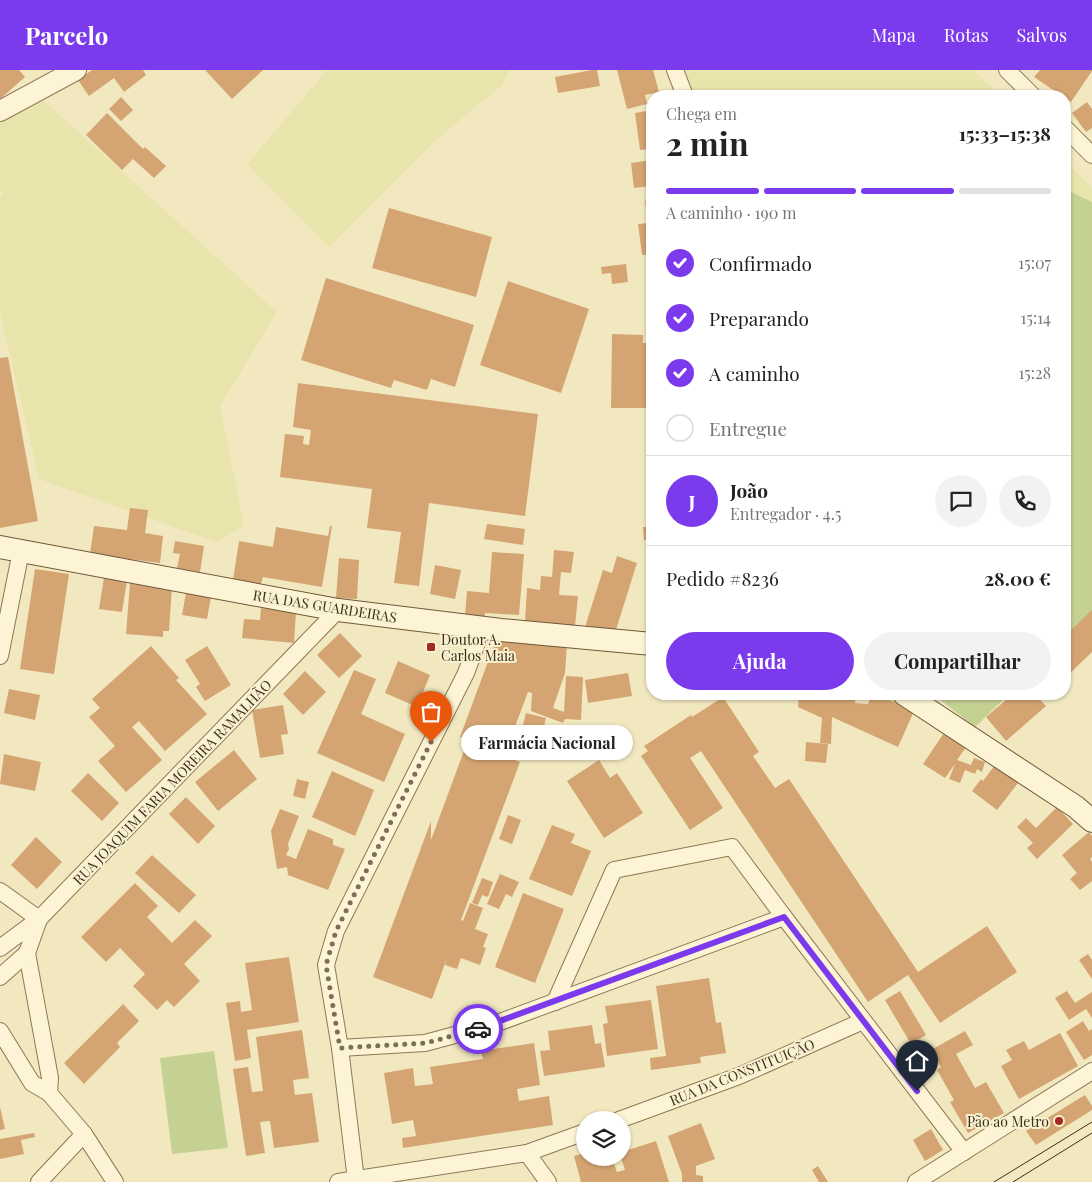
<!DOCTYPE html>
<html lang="pt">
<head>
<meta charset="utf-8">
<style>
	body { margin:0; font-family:"Playfair Display",serif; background:#f2f2f2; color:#222; height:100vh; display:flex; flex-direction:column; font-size:19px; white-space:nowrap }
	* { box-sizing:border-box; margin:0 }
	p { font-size:16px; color:#767676 }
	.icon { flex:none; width:28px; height:28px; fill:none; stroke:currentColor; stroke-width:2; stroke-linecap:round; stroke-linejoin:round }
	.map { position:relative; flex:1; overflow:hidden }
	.details { position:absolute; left:646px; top:20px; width:425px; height:610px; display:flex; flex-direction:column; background:#fff; border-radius:20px; box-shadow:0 1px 4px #0004 }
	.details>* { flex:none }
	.controls { position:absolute; left:576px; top:1041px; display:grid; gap:10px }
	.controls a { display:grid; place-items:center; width:55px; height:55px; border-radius:50%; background:#fff; box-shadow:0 1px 4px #0004; font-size:25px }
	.pin { position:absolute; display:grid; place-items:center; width:42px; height:42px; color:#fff; margin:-51px -21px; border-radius:50% 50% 50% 0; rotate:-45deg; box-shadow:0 0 5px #0007 }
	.pin .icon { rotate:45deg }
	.courier { position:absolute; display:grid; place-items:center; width:50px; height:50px; margin:-25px; border:4px solid #7c3aed; border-radius:50%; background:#fff; color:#222; box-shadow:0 1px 6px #0007 }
	.bubble { position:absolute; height:35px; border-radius:18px; background:#fff; box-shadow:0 1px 4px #0004; font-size:16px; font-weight:700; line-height:35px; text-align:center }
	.summary em { font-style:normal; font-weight:700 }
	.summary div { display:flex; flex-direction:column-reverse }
	.summary { display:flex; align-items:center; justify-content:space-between; height:85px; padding:0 20px }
	h1 { font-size:32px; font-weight:700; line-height:38px }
	.bar { display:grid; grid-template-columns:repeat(4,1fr); gap:8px 5px; align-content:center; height:60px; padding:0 20px }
	.bar i { height:6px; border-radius:4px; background:#e0e0e0 }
	.bar .selected { background:#7c3aed }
	.bar p { grid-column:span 4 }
	.line { display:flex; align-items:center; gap:12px; padding:0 20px; border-top:1px solid #e0e0e0 }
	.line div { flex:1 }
	.round { display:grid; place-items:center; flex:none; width:52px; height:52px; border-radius:26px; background:#f2f2f2 }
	ol { padding:0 20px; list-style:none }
	li { display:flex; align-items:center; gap:15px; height:55px }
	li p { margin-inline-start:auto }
	li .icon { padding:5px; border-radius:50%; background:#7c3aed; color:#fff; stroke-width:4 }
	li:last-child { color:#767676 }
	li i { width:28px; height:28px; border:2px solid #e0e0e0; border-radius:50% }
	.action { display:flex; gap:10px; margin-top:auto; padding:10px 20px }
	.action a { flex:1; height:58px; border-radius:30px; background:#7c3aed; color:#fff; font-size:20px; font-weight:700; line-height:58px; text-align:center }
	.action a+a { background:#f2f2f2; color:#222 }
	header { display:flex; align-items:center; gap:30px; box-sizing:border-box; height:70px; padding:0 25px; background:#7c3aed; color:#fff }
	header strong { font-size:24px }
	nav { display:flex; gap:28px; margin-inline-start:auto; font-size:18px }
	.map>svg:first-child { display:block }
	.farmland { fill:#e9e4ac }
	.green { fill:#c4d193 }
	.building { fill:#d4a472 }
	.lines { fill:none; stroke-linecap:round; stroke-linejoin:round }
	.minor-casing { stroke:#8d7856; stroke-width:18 }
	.tertiary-casing { stroke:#8d7856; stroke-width:22 }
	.secondary-casing { stroke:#6f5939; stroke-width:24 }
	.minor { stroke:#fcf4d4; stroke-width:16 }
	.tertiary { stroke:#fcf4d4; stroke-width:20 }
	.secondary { stroke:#fcf4d4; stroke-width:22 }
	.tram { stroke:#3b2e1c; stroke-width:1 }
	.done { stroke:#7b6f55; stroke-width:5; stroke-dasharray:0 9 }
	.route { stroke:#7c3aed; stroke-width:6 }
	.poi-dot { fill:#a22b20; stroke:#f9f1d0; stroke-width:2 }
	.labels { text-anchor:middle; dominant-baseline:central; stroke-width:4; stroke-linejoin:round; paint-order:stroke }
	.street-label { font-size:14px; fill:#3b2e1c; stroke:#f9f1d0 }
	.poi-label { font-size:14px; fill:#3b2e1c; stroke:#f9f1d0; text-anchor:start }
</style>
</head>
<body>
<header>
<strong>Parcelo</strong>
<nav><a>Mapa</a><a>Rotas</a><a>Salvos</a></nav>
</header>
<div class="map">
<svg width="1092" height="1112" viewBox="0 0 1092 1112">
	<rect width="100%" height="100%" fill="#f2e8c0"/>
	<g class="farmland">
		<path d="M 327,0 L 510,0 L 501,16 L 438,68 L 329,177 L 247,94 Z"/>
		<path d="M 685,0 L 973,0 L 1000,26 L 695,26 Z"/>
		<path d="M 42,29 L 277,242 L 220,336 L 244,456 L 216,472 L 39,409 L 0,243 L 0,127 L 3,125 L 0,119 L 0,53 Z"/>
		<path d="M 1065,90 L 1092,118 L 1092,132 L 1065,119 Z"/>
	</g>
	<g class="green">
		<path d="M 1065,119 L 1092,132 L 1092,544 L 1065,570 Z"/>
		<path d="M 933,624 L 1009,624 L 975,657 Z"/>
		<path d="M 214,981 L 228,1078 L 172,1084 L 160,988 Z"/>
	</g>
	<g class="building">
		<path d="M 0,0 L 19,0 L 25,7 L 0,29 Z"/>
		<path d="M 92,0 L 143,0 L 146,5 L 124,22 L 114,8 L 89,26 L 78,10 Z"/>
		<path d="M 205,0 L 263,0 L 232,29 Z"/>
		<path d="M 592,0 L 597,0 L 600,16 L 558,23 L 555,7 Z"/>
		<path d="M 617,0 L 653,0 L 659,22 L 645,25 L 647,34 L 627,39 Z"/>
		<path d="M 1040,0 L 1092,0 L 1092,1 L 1071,32 L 1065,28 L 1065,26 L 1062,26 L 1034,7 Z"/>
		<path d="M 121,27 L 133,40 L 121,51 L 109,39 Z"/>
		<path d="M 1087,32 L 1092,39 L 1092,58 L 1086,62 L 1072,43 Z"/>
		<path d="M 652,40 L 652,79 L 640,80 L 635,43 Z"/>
		<path d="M 107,43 L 143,79 L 145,77 L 166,96 L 154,108 L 133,89 L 122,100 L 86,65 Z"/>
		<path d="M 652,90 L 652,116 L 634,118 L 631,93 Z"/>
		<path d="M 652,130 L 652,184 L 642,185 L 638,154 L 648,153 L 645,131 Z"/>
		<path d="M 389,138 L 492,167 L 476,227 L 372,198 Z"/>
		<path d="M 626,194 L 628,212 L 612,214 L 611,203 L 602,204 L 601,197 Z"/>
		<path d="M 326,208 L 474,255 L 455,317 L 431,309 L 427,320 L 394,310 L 391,318 L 301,290 Z"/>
		<path d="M 508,211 L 589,239 L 561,323 L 480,295 Z"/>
		<path d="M 612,264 L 643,265 L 643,273 L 652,273 L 652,338 L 611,338 Z"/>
		<path d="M 8,287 L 38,451 L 0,458 L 0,288 Z"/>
		<path d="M 298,313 L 538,344 L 525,446 L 429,433 L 419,516 L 394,513 L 401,462 L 367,458 L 372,419 L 280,407 L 285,364 L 304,366 L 303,374 L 309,375 L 311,360 L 293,357 Z"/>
		<path d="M 130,438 L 148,440 L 145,463 L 163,466 L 160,493 L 90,484 L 94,456 L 127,460 Z"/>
		<path d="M 647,443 L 652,443 L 652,470 L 644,470 L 643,457 L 647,457 Z"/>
		<path d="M 487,454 L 525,459 L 523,475 L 484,469 Z"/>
		<path d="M 330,456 L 332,456 L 322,517 L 263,507 L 261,514 L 233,510 L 239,471 L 273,477 L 276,457 L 328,466 Z"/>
		<path d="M 175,471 L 204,476 L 200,502 L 177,498 L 180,484 L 173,483 Z"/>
		<path d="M 554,480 L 574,482 L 571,503 L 561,502 L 559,525 L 578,526 L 575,556 L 525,551 L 527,518 L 540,520 L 541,506 L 552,507 Z"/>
		<path d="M 492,482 L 524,484 L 519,545 L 485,543 L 485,546 L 465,545 L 467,521 L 489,523 Z"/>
		<path d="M 617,486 L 637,493 L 614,566 L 585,557 L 603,500 L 612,503 Z"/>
		<path d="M 339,488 L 359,490 L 357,529 L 336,528 Z"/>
		<path d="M 435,495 L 461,500 L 455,529 L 430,524 Z"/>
		<path d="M 35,499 L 69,504 L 54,604 L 20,599 Z"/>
		<path d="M 104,507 L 127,511 L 122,542 L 99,539 Z"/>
		<path d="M 130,513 L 172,516 L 169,561 L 163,561 L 163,567 L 126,564 Z"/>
		<path d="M 186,523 L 211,527 L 207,549 L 182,545 Z"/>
		<path d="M 261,538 L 296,541 L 294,573 L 242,568 L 244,549 L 260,550 Z"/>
		<path d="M 646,540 L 652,540 L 652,564 L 646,565 Z"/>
		<path d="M 1092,540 L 1092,582 L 1065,608 L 1065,566 Z"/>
		<path d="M 340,563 L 362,586 L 339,608 L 317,585 Z"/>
		<path d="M 496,570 L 567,574 L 565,603 L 553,638 L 564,642 L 566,606 L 583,607 L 581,650 L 565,649 L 563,653 L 531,641 L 532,623 L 528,622 L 504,686 L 520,692 L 461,850 L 463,851 L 470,833 L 483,838 L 475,859 L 488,864 L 483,877 L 486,878 L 480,895 L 461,888 L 457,899 L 445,895 L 447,888 L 432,929 L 373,907 L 431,751 L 431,770 L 468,670 L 460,667 Z"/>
		<path d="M 151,576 L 179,608 L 176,610 L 207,644 L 165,681 L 139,651 L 132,657 L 162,690 L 126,722 L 98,691 L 115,676 L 89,647 L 100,638 L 92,629 Z"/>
		<path d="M 207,576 L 231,615 L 205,631 L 196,617 L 200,614 L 185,590 Z"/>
		<path d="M 398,591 L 430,605 L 417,637 L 385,623 Z"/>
		<path d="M 354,600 L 376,609 L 361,644 L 405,664 L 384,712 L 317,683 Z"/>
		<path d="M 305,601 L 326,622 L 303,645 L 283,624 Z"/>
		<path d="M 628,603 L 632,626 L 588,633 L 585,610 Z"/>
		<path d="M 9,619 L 40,625 L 35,650 L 4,643 Z"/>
		<path d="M 799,624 L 856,624 L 855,633 L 868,634 L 872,624 L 876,624 L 914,641 L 898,677 L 832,647 L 831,674 L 820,673 L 822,648 L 798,637 Z"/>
		<path d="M 1013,624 L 1035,624 L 1046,636 L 1006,671 L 986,647 Z"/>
		<path d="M 723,627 L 759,682 L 753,686 L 775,718 L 789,709 L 918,902 L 987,856 L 1017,902 L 940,953 L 908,905 L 868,932 L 701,681 L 690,688 L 723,738 L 690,760 L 641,686 L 648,681 L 644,676 L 691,645 L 692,647 Z"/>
		<path d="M 283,635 L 288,664 L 281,665 L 284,684 L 260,688 L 252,640 Z"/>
		<path d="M 526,643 L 546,648 L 537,684 L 517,679 Z"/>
		<path d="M 944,663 L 966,677 L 957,690 L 971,695 L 974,688 L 985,692 L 982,702 L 977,699 L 975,704 L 965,700 L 960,713 L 949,709 L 955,694 L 945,708 L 923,694 Z"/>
		<path d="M 806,672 L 828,674 L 826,693 L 805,691 Z"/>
		<path d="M 234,680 L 257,709 L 218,741 L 195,712 Z"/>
		<path d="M 4,684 L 41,692 L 35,721 L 0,714 Z"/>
		<path d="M 599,690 L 610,708 L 617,703 L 643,743 L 604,768 L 567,711 Z"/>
		<path d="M 995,695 L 1018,713 L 997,740 L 972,721 L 981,709 L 983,711 Z"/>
		<path d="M 332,701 L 374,720 L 355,766 L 312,747 Z"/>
		<path d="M 88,703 L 119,733 L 102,751 L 71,721 Z"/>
		<path d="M 297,709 L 309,712 L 305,729 L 293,726 Z"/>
		<path d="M 186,727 L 215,756 L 198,774 L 169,744 Z"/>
		<path d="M 1057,737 L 1073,754 L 1037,789 L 1027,778 L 1033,773 L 1017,757 L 1026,748 L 1036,758 Z"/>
		<path d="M 280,739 L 299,746 L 288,774 L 289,779 L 286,785 L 296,789 L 308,759 L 333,769 L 333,775 L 345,779 L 328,820 L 288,805 L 287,797 L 277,799 L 271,761 Z"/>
		<path d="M 508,745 L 521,750 L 512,774 L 499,769 Z"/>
		<path d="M 552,755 L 575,764 L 571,773 L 591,781 L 572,826 L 529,809 Z"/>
		<path d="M 1089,762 L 1092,766 L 1092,787 L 1090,789 L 1092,792 L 1092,811 L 1080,820 L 1070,809 L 1077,803 L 1062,785 Z"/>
		<path d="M 36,767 L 62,792 L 37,819 L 11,795 Z"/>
		<path d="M 152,785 L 196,825 L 179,843 L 135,803 Z"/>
		<path d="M 500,804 L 519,812 L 512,827 L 506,824 L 499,839 L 487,834 Z"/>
		<path d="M 482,808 L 493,812 L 488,827 L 482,825 L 478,835 L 472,833 Z"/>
		<path d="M 135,813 L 158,836 L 147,847 L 172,873 L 195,850 L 212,866 L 184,894 L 200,911 L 174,937 L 167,930 L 157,940 L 133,916 L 145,904 L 120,878 L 106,892 L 81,867 Z"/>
		<path d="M 523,823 L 564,839 L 535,913 L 495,897 Z"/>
		<path d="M 1088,884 L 1092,890 L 1092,909 L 1079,890 Z"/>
		<path d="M 289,887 L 299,952 L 247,960 L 251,988 L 235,991 L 226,933 L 240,931 L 241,942 L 252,940 L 245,893 Z"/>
		<path d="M 709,908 L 716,953 L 721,952 L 726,983 L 700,987 L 701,993 L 651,1000 L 650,988 L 666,986 L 656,916 Z"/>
		<path d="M 900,921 L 926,965 L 911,974 L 885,930 Z"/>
		<path d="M 1067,921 L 1075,933 L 1092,922 L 1092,948 L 1086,939 L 1069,950 L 1055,928 Z"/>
		<path d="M 651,930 L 658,979 L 607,986 L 603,954 L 608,953 L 605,936 Z"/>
		<path d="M 123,934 L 139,951 L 117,973 L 120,977 L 84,1014 L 64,993 Z"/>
		<path d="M 1083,951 L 1089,961 L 1092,959 L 1092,985 L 1084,990 L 1066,962 Z"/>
		<path d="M 592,955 L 595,974 L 601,973 L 605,997 L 544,1006 L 540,981 L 550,980 L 548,961 Z"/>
		<path d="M 302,960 L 309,1008 L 293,1010 L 295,1025 L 312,1023 L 319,1072 L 274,1078 L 270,1051 L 260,1052 L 265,1083 L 246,1086 L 233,999 L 248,997 L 252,1022 L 263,1021 L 256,967 Z"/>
		<path d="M 965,961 L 973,975 L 956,984 L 975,1018 L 986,1012 L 1004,1043 L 968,1063 L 950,1032 L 954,1030 L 937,1000 L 941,997 L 931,980 Z"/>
		<path d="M 1060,963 L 1078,996 L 1019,1029 L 1001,996 L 1012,990 L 1006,980 L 1024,971 L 1029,980 Z"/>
		<path d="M 534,973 L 540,1015 L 517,1019 L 519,1031 L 549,1026 L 553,1055 L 403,1078 L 402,1068 L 416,1066 L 413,1050 L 392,1054 L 384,1003 L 413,998 L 415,1016 L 433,1014 L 430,997 L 483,989 L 481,981 Z"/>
		<path d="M 1085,1025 L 1092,1036 L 1092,1040 L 1036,1075 L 1026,1061 Z"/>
		<path d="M 0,1037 L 5,1059 L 0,1060 Z"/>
		<path d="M 701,1053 L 715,1089 L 696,1096 L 696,1105 L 703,1106 L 703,1112 L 682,1112 L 682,1104 L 668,1066 Z"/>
		<path d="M 931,1059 L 943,1080 L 925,1091 L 913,1070 Z"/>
		<path d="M 34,1063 L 35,1067 L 21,1070 L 24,1084 L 0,1089 L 0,1069 Z"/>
		<path d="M 656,1071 L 669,1112 L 581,1112 L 574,1086 L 585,1083 L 585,1088 L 612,1088 L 617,1102 L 625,1100 L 621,1088 L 622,1082 Z"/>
		<path d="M 818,1096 L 828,1112 L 819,1112 L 812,1100 Z"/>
	</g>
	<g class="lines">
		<g class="minor-casing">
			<g id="minor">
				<path d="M 675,0 L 685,26"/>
				<path d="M 1007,0 L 1033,26"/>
				<path d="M 1065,58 L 1092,85"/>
				<path d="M 0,586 L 21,481"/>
				<path d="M 0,821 L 39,849"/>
				<path d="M 39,849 L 27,883 L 50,1008 L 49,1023"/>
				<path d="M 0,878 L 39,849 L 338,540"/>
				<path d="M 0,907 L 27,883"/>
				<path d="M 555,932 L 614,800 L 732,777 L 784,847"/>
				<path d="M 0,961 L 32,1013 L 49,1023 L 84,1064 L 115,1112"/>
				<path d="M 340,978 L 425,973 L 492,955 L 784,847 L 964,1082"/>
				<path d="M 619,1050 L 739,1006 L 863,951"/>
				<path d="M 527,1083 L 548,1112"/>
				<path d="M 356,1110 L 340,978 L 326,895 L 336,861 L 466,603 L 476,576 L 479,557"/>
				<path d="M 39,1112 L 84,1064"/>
				<path d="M 338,1112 L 527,1083 L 585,1062"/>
				<path d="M 916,1112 L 1092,1001"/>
			</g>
		</g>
		<g class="tertiary-casing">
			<path id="tertiary" d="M 0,41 L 76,0"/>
		</g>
		<g class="secondary-casing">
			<g id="secondary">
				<path d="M 0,477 L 338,540 L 501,560 L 652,574"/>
				<path d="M 904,624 L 1076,737 L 1092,751"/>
			</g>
		</g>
		<use href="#minor" class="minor"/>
		<use href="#tertiary" class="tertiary"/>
		<use href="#secondary" class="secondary"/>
		<g class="tram">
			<path d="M 994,1112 L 1092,1052"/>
			<path d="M 1013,1112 L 1092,1063"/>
		</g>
	</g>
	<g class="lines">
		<path class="done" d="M 431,672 L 336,861 L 326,895 L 340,978 L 426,973 L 478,959"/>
		<path class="route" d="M 478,959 L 784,847 L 917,1021"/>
	</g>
	<g class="poi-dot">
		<rect x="426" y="572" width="10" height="10" rx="2.5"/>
		<circle cx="1059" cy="1051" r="5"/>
	</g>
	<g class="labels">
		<g class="street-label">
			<text transform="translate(325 536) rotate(9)">RUA DAS GUARDEIRAS</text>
			<text transform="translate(172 712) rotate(-46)">RUA JOAQUIM FARIA MOREIRA RAMALHÃO</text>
			<text transform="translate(742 1002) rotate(-22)">RUA DA CONSTITUIÇÃO</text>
		</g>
		<g class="poi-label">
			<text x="441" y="569">Doutor A.<tspan x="441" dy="16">Carlos Maia</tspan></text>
			<text x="1049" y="1051" text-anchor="end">Pão ao Metro</text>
		</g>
	</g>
</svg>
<div class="controls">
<a><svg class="icon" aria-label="layers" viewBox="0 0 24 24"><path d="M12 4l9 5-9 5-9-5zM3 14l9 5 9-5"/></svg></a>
</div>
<div class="pin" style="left:431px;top:672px;background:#ea580c"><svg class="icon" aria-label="bag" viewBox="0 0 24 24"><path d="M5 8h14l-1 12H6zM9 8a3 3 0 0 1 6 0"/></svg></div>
<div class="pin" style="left:917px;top:1021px;background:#1f2937"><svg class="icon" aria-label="home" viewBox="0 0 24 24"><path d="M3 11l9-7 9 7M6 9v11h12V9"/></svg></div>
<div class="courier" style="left:478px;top:959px"><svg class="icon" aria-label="car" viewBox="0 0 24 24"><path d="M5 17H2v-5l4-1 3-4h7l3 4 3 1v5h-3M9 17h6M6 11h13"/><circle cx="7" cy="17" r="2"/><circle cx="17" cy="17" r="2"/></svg></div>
<div class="bubble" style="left:461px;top:655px;width:172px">Farmácia Nacional</div>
<section class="details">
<div class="summary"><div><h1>2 min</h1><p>Chega em</p></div><em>15:33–15:38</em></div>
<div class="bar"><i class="selected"></i><i class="selected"></i><i class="selected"></i><i></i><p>A caminho · 190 m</p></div>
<ol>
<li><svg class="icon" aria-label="check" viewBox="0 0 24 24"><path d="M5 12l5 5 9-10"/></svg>Confirmado<p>15:07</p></li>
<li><svg class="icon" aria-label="check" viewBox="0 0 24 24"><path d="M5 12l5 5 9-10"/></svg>Preparando<p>15:14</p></li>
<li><svg class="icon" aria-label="check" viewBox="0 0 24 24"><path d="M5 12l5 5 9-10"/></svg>A caminho<p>15:28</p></li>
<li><i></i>Entregue</li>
</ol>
<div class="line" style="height:90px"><b class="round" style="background:#7c3aed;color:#fff">J</b><div><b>João</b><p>Entregador · 4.5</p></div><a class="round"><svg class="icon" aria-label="chat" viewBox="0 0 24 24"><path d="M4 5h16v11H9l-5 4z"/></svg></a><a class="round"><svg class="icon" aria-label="phone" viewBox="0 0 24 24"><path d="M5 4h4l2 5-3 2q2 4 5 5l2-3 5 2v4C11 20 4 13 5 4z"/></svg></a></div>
<div class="line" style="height:65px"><div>Pedido #8236</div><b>28.00 €</b></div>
<div class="action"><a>Ajuda</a><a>Compartilhar</a></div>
</section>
</div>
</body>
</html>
